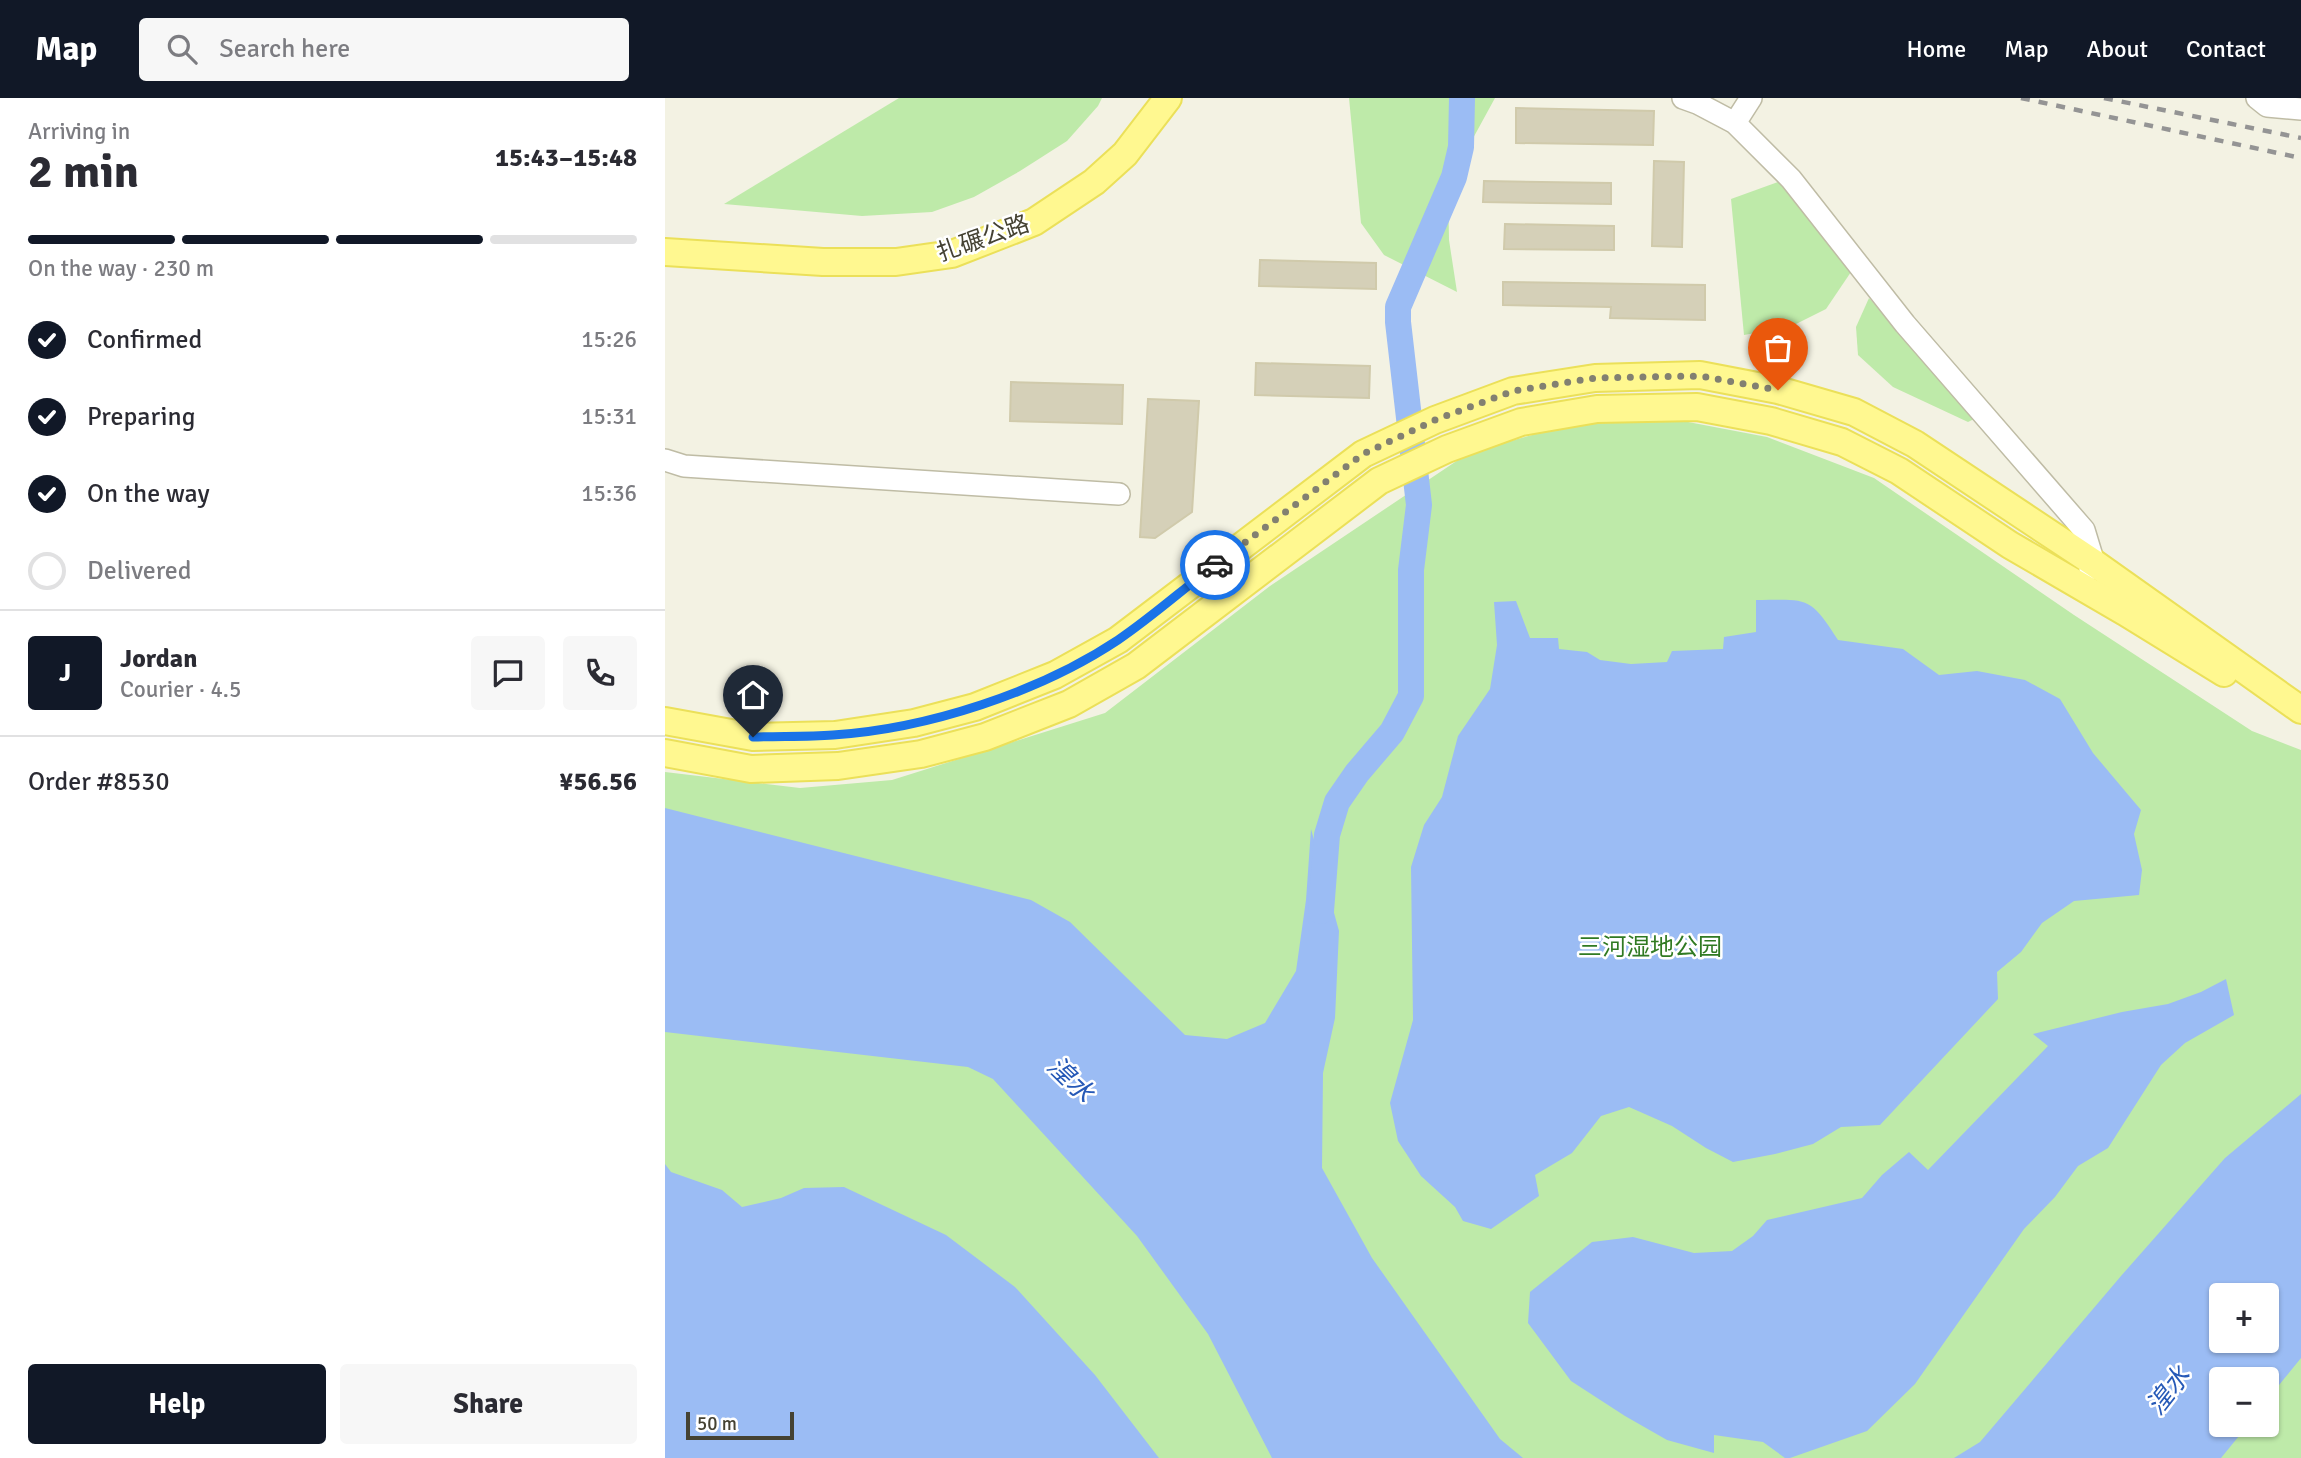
<!DOCTYPE html>
<html lang="en">
<head>
<meta charset="utf-8">
<style>
	body { margin:0; font-family:Signika,"Noto Sans SC",sans-serif; background:#f7f7f7; color:#2b2b33; height:100vh; display:flex; flex-direction:column; font-size:26px; white-space:nowrap }
	* { box-sizing:border-box; margin:0 }
	p { font-size:23px; color:#7c7c81 }
	.icon { flex:none; width:38px; height:38px; fill:none; stroke:currentColor; stroke-width:2; stroke-linecap:round; stroke-linejoin:round }
	.map { position:relative; flex:1; overflow:hidden }
	.sheet { display:flex; flex-direction:column; background:#fff; width:665px }
	.sheet>* { flex:none }
	.tools { position:absolute; left:1544px; top:1185px; display:grid; gap:14px }
	.tools a { display:grid; place-items:center; width:70px; height:70px; border-radius:7px; background:#fff; box-shadow:0 2px 5px #0004; font-size:35px }
	.scale { position:absolute; left:21px; bottom:18px; width:108px; box-sizing:border-box; padding-left:7px; border:4px solid #454233; border-top:0; font-size:19px; line-height:24px; white-space:nowrap; color:#454233; -webkit-text-stroke:5px #fff; paint-order:stroke }
	.pin { position:absolute; display:grid; place-items:center; width:60px; height:60px; color:#fff; margin:-72px -30px; border-radius:50% 50% 50% 0; rotate:-45deg; box-shadow:0 0 7px #0007 }
	.pin .icon { rotate:45deg }
	.courier { position:absolute; display:grid; place-items:center; width:70px; height:70px; margin:-35px; border:5px solid #1a73e8; border-radius:50%; background:#fff; color:#222; box-shadow:0 2px 9px #0007 }
	.head em { font-style:normal; font-weight:800 }
	.head div { display:flex; flex-direction:column-reverse }
	.head { display:flex; align-items:center; justify-content:space-between; height:119px; padding:0 28px }
	h1 { font-size:46px; font-weight:800; line-height:52px }
	.bar { display:grid; grid-template-columns:repeat(4,1fr); gap:10px 7px; align-content:center; height:84px; padding:0 28px }
	.bar i { height:9px; border-radius:5px; background:#e1e1e2 }
	.bar .active { background:#111827 }
	.bar p { grid-column:span 4 }
	.line { display:flex; align-items:center; gap:18px; padding:0 28px; border-top:2px solid #e1e1e2 }
	.line div { flex:1 }
	.round { display:grid; place-items:center; flex:none; width:74px; height:74px; border-radius:7px; background:#f7f7f7 }
	ol { padding:0 28px; list-style:none }
	li { display:flex; align-items:center; gap:21px; height:77px }
	li p { margin-inline-start:auto }
	li .icon { padding:7px; border-radius:50%; background:#111827; color:#fff; stroke-width:4 }
	li:last-child { color:#7c7c81 }
	li i { width:38px; height:38px; border:4px solid #e1e1e2; border-radius:50% }
	.cta { display:flex; gap:14px; margin-top:auto; padding:14px 28px }
	.cta a { flex:1; height:80px; border-radius:7px; background:#111827; color:#fff; font-size:28px; font-weight:800; line-height:80px; text-align:center }
	.cta a+a { background:#f7f7f7; color:#2b2b33 }
	header { display:flex; align-items:center; gap:42px; box-sizing:border-box; height:98px; padding:0 35px; background:#111827; color:#fff }
	header strong { font-size:33px }
	nav { display:flex; gap:38px; margin-inline-start:auto; font-size:24px }
	.search { width:490px; height:63px; background:#f7f7f7; display:flex; align-items:center; gap:18px; box-sizing:border-box; padding:0 24px; border-radius:7px; color:#7c7c81; font-size:26px }
	main { display:flex; flex:1; min-height:0 }
	.map>svg:first-child { display:block }
	.green { fill:#beeaa9; fill-rule:evenodd }
	.water { fill:#9bbcf4; fill-rule:evenodd }
	.lines { fill:none; stroke-linecap:round; stroke-linejoin:round }
	.river { stroke:#9bbcf4; stroke-width:26 }
	.building { fill:#d5d0b8; stroke:#d0caab; stroke-width:2 }
	.minor-casing { stroke:#bfbca5; stroke-width:24 }
	.major-casing { stroke:#ebe059; stroke-width:30 }
	.minor { stroke:#fff; stroke-width:21 }
	.major { stroke:#fff890; stroke-width:26 }
	.rail { stroke:#949494; stroke-width:4.5; stroke-dasharray:9 9; stroke-linecap:butt }
	.done { stroke:#828071; stroke-width:7; stroke-dasharray:0 12.6 }
	.route { stroke:#1a73e8; stroke-width:9 }
	.labels { text-anchor:middle; dominant-baseline:central; stroke-width:5; stroke-linejoin:round; paint-order:stroke }
	.street-label { font-size:24px; fill:#454233; stroke:#fff }
	.park-label { font-size:24px; fill:#307a23; stroke:#fff }
	.water-label { font-size:26px; font-style:italic; fill:#2659b7; stroke:#fff }
</style>
</head>
<body>
<header>
<strong>Map</strong>
<div class="search"><svg class="icon" aria-label="search" viewBox="0 0 24 24"><circle cx="10" cy="10" r="6"/><path d="M15 15l6 6"/></svg>Search here</div>
<nav><a>Home</a><a>Map</a><a>About</a><a>Contact</a></nav>
</header>
<main>
<section class="sheet">
<div class="head"><div><h1>2 min</h1><p>Arriving in</p></div><em>15:43–15:48</em></div>
<div class="bar"><i class="active"></i><i class="active"></i><i class="active"></i><i></i><p>On the way · 230 m</p></div>
<ol>
<li><svg class="icon" aria-label="check" viewBox="0 0 24 24"><path d="M5 12l5 5 9-10"/></svg>Confirmed<p>15:26</p></li>
<li><svg class="icon" aria-label="check" viewBox="0 0 24 24"><path d="M5 12l5 5 9-10"/></svg>Preparing<p>15:31</p></li>
<li><svg class="icon" aria-label="check" viewBox="0 0 24 24"><path d="M5 12l5 5 9-10"/></svg>On the way<p>15:36</p></li>
<li><i></i>Delivered</li>
</ol>
<div class="line" style="height:126px"><b class="round" style="background:#111827;color:#fff">J</b><div><b>Jordan</b><p>Courier · 4.5</p></div><a class="round"><svg class="icon" aria-label="chat" viewBox="0 0 24 24"><path d="M4 5h16v11H9l-5 4z"/></svg></a><a class="round"><svg class="icon" aria-label="phone" viewBox="0 0 24 24"><path d="M5 4h4l2 5-3 2q2 4 5 5l2-3 5 2v4C11 20 4 13 5 4z"/></svg></a></div>
<div class="line" style="height:91px"><div>Order #8530</div><b>¥56.56</b></div>
<div class="cta"><a>Help</a><a>Share</a></div>
</section>
<div class="map">
<svg width="1636" height="1360" viewBox="0 0 1636 1360">
	<rect width="100%" height="100%" fill="#f3f2e3"/>
	<g class="green">
		<path d="M 234,0 L 437,0 L 433,8 L 402,43 L 355,73 L 309,99 L 267,114 L 197,118 L 59,106 Z"/>
		<path d="M 684,0 L 830,0 L 783,86 L 784,142 L 792,194 L 719,157 L 696,125 Z"/>
		<path d="M 1121,81 L 1188,171 L 1161,211 L 1125,229 L 1079,237 L 1066,101 Z"/>
		<path d="M 1204,200 L 1311,320 L 1303,324 L 1228,289 L 1193,257 L 1191,229 Z"/>
		<path d="M 1002,320 L 1102,339 L 1209,380 L 1409,517 L 1587,633 L 1636,652 L 1636,1360 L 0,1360 L 0,674 L 135,690 L 227,682 L 440,615 L 605,488 L 805,354 L 907,326 ZM 1556,1197 L 1601,1197 L 1601,1242 L 1556,1242 ZM 1556,1281 L 1601,1281 L 1601,1326 L 1556,1326 Z"/>
	</g>
	<g class="water">
		<path d="M 1091,502 C 1143,502 1144,497 1173,542 L 1238,551 L 1274,577 L 1312,573 L 1360,582 L 1395,601 L 1428,655 L 1476,712 L 1469,736 L 1477,772 L 1474,797 L 1409,803 L 1377,825 L 1356,854 L 1332,874 L 1333,901 L 1215,1027 L 1176,1029 L 1148,1046 L 1110,1056 L 1068,1064 L 1041,1050 L 1007,1028 L 964,1009 L 936,1018 L 907,1055 L 870,1077 L 874,1098 L 826,1131 L 798,1123 L 790,1109 L 756,1078 L 733,1043 L 725,1005 L 748,922 L 746,769 L 759,727 L 777,699 L 793,638 L 825,591 L 832,547 L 829,504 L 851,503 L 865,540 L 893,540 L 894,551 L 922,554 L 935,562 L 966,566 L 1002,564 L 1007,553 L 1058,551 L 1059,539 L 1091,534 Z"/>
		<path d="M 0,710 L 366,802 L 405,824 L 520,937 L 562,941 L 600,925 L 631,873 L 641,802 L 646,731 L 674,833 L 670,920 L 658,975 L 657,1070 L 707,1160 L 835,1341 L 858,1360 L 607,1360 L 543,1236 L 472,1138 L 328,981 L 303,969 L 0,934 Z"/>
		<path d="M 1561,881 L 1569,917 L 1520,945 L 1496,967 L 1443,1050 L 1413,1068 L 1390,1099 L 1359,1131 L 1250,1286 L 1202,1333 L 1125,1360 L 1120,1360 L 1098,1344 L 1049,1337 L 1049,1355 L 1002,1342 L 960,1318 L 906,1283 L 863,1225 L 865,1194 L 927,1144 L 968,1139 L 1029,1155 L 1067,1153 L 1088,1138 L 1102,1122 L 1197,1100 L 1217,1077 L 1244,1054 L 1263,1072 L 1383,948 L 1368,936 L 1457,914 L 1503,906 L 1536,894 Z"/>
		<path d="M 1636,996 L 1636,1260 L 1601,1303 L 1601,1281 L 1556,1281 L 1556,1326 L 1583,1327 L 1556,1360 L 1289,1360 L 1315,1344 L 1456,1178 L 1560,1060 ZM 1556,1197 L 1601,1197 L 1601,1242 L 1556,1242 Z"/>
		<path d="M 0,1066 L 6,1074 L 57,1092 L 77,1109 L 116,1100 L 139,1090 L 179,1089 L 281,1137 L 350,1189 L 430,1277 L 494,1360 L 0,1360 Z"/>
	</g>
	<g class="lines">
		<path class="river" d="M 656,813 L 662,737 L 672,704 L 692,675 L 727,634 L 746,598 L 746,472 L 754,407 L 733,224 L 733,209 L 789,79 L 796,49 L 797,0"/>
	</g>
	<g class="building">
		<path d="M 851,10 L 989,13 L 988,47 L 851,45 Z"/>
		<path d="M 989,63 L 1019,64 L 1017,149 L 987,148 Z"/>
		<path d="M 819,83 L 946,85 L 946,106 L 818,104 Z"/>
		<path d="M 840,126 L 949,128 L 949,152 L 839,151 Z"/>
		<path d="M 595,162 L 711,165 L 711,191 L 594,188 Z"/>
		<path d="M 838,184 L 1040,187 L 1040,222 L 945,220 L 946,209 L 838,207 Z"/>
		<path d="M 591,265 L 705,268 L 704,300 L 590,297 Z"/>
		<path d="M 346,284 L 458,287 L 457,326 L 345,323 Z"/>
		<path d="M 483,301 L 534,303 L 527,414 L 490,440 L 475,439 Z"/>
	</g>
	<g class="lines">
		<g class="minor-casing">
			<g id="minor">
				<path d="M 1018,0 L 1032,5 L 1070,25 L 1126,81 L 1240,226 L 1419,432 L 1429,465 L 1425,471"/>
				<path d="M 1592,0 L 1602,8 L 1636,11"/>
				<path d="M 1070,25 L 1086,0"/>
				<path d="M 0,362 L 19,368 L 454,396"/>
			</g>
		</g>
		<g class="major-casing">
			<g id="major">
				<path d="M 0,154 L 158,164 L 231,164 L 287,156 L 369,124 L 429,84 L 460,56 L 503,0"/>
				<path d="M 0,623 L 88,639 L 170,637 L 249,625 L 310,609 L 390,577 L 453,542 L 698,356 L 770,322 L 848,293 L 930,280 L 1035,277 L 1113,292 L 1189,314 L 1250,346 L 1429,465 L 1636,612"/>
				<path d="M 0,655 L 86,671 L 173,668 L 256,656 L 320,639 L 404,606 L 471,568 L 714,383 L 782,351 L 856,324 L 932,311 L 1032,309 L 1106,323 L 1177,344 L 1234,373 L 1345,447 L 1460,514 L 1559,575"/>
			</g>
		</g>
		<use href="#minor" class="minor"/>
		<use href="#major" class="major"/>
		<g class="rail">
			<path d="M 1356,0 L 1636,60"/>
			<path d="M 1439,0 L 1636,40"/>
		</g>
	</g>
	<g class="lines">
		<path class="done" d="M 550,467 L 698,356 L 770,322 L 848,293 L 930,280 L 1035,278 L 1113,292"/>
		<path class="route" d="M 88,639 C 115,638 142,639 168,637 C 262,631 375,594 453,542 C 487,519 518,491 550,467"/>
	</g>
	<g class="labels">
		<g class="street-label">
			<text transform="translate(318 140) rotate(-19)">扎碾公路</text>
		</g>
		<g class="park-label">
			<text x="985" y="849">三河湿地公园</text>
		</g>
		<g class="water-label">
			<text transform="translate(405 982) rotate(44)">湟水</text>
			<text transform="translate(1504 1293) rotate(-52)">湟水</text>
		</g>
	</g>
</svg>
<div class="tools">
<a>+</a>
<a>−</a>
</div>
<div class="scale">50 m</div>
<div class="pin" style="left:1113px;top:292px;background:#ea580c"><svg class="icon" aria-label="bag" viewBox="0 0 24 24"><path d="M5 8h14l-1 12H6zM9 8a3 3 0 0 1 6 0"/></svg></div>
<div class="pin" style="left:88px;top:639px;background:#1f2937"><svg class="icon" aria-label="home" viewBox="0 0 24 24"><path d="M3 11l9-7 9 7M6 9v11h12V9"/></svg></div>
<div class="courier" style="left:550px;top:467px"><svg class="icon" aria-label="car" viewBox="0 0 24 24"><path d="M5 17H2v-5l4-1 3-4h7l3 4 3 1v5h-3M9 17h6M6 11h13"/><circle cx="7" cy="17" r="2"/><circle cx="17" cy="17" r="2"/></svg></div>
</div>
</main>
</body>
</html>
